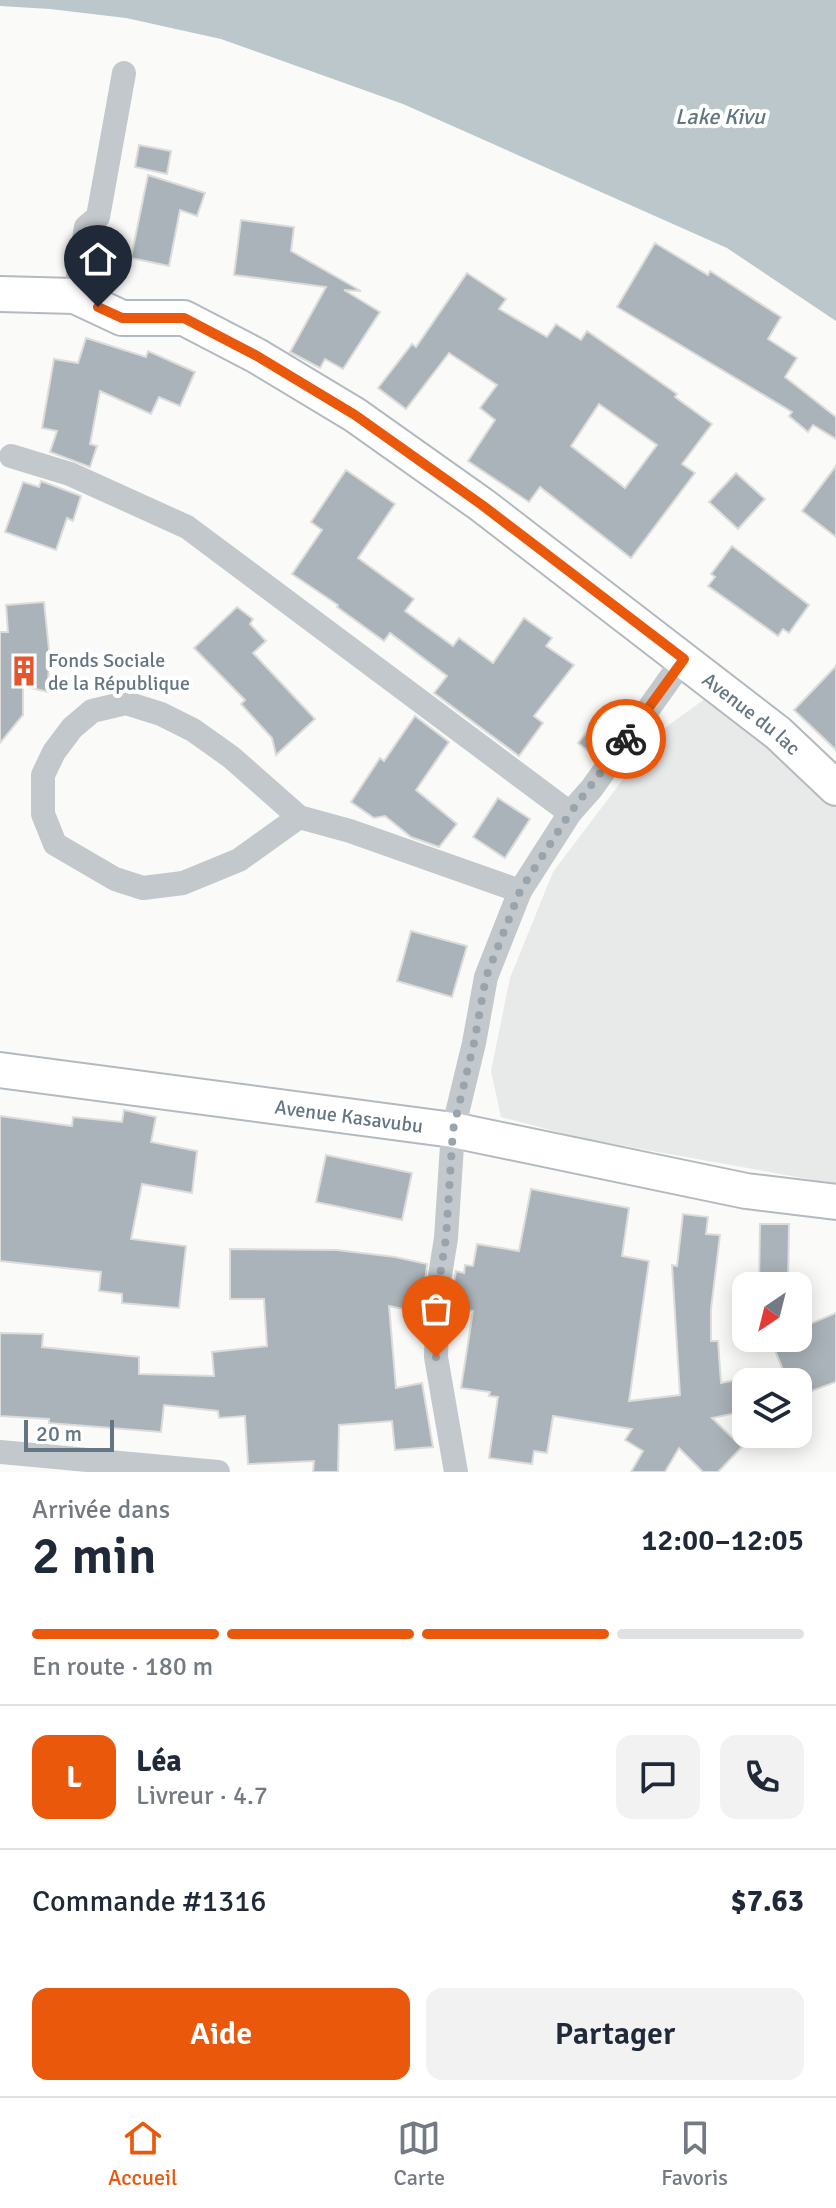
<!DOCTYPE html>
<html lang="fr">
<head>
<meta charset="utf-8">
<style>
	body { margin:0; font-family:Signika,sans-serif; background:#f2f2f3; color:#1f2937; height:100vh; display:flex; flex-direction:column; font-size:30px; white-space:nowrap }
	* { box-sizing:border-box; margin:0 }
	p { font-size:26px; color:#747a83 }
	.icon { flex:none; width:44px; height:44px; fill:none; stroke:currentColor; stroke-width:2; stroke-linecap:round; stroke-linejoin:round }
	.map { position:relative; height:1472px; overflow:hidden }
	.details { display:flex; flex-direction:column; background:#fff; flex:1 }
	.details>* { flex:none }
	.needle { width:52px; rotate:215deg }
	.controls { position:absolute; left:732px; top:1272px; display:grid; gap:16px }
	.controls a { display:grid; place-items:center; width:80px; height:80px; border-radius:16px; background:#fff; box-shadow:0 4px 20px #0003; font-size:40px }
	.scale { position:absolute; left:24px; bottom:20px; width:90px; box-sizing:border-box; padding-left:8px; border:4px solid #657683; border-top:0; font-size:22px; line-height:28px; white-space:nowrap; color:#657683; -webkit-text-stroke:6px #fff; paint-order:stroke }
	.pin { position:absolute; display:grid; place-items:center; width:68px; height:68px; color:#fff; margin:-82px -34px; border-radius:50% 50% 50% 0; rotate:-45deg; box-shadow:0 0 8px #0007 }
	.pin .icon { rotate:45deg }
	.courier { position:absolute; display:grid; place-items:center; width:80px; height:80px; margin:-40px; border:6px solid #ea580c; border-radius:50%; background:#fff; color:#222; box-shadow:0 2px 10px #0007 }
	.overview em { font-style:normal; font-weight:600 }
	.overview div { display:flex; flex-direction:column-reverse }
	.overview { display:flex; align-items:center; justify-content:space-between; height:136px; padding:0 32px }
	h1 { font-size:52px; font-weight:600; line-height:60px }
	.bar { display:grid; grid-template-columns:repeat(4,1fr); gap:12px 8px; align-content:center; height:96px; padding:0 32px }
	.bar i { height:10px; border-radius:6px; background:#e0e1e3 }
	.bar .current { background:#ea580c }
	.bar p { grid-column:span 4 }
	.line { display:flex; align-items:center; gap:20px; padding:0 32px; border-top:2px solid #e0e1e3 }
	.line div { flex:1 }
	.round { display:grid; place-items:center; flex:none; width:84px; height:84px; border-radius:16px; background:#f2f2f3 }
	.action { display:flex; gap:16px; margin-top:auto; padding:16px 32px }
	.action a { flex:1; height:92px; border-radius:16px; background:#ea580c; color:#fff; font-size:32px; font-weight:600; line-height:92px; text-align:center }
	.action a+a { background:#f2f2f3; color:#1f2937 }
	.tab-bar { display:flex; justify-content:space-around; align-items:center; height:112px; border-top:2px solid #e0e1e3; background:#fff; font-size:22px; color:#747a83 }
	.tab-bar a { display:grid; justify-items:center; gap:4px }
	.tab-bar .current { color:#ea580c }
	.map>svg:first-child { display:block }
	.built { fill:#e8e9e9 }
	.water { fill:#bbc7cb }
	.building { fill:#aab3b9; stroke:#dcdcda; stroke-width:2; fill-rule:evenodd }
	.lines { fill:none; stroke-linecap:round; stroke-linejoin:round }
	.secondary-casing { stroke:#b3babf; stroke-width:38 }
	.street { stroke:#c3c8cc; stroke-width:24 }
	.secondary { stroke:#fff; stroke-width:34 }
	.done { stroke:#99a4ac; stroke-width:8; stroke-dasharray:0 14.4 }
	.route { stroke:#ea580c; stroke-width:10 }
	.labels { text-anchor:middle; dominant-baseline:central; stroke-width:8; stroke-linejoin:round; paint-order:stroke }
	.poi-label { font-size:20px; fill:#657683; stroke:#fff; text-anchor:start }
	.street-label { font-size:20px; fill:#657683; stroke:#fff }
	.water-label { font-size:22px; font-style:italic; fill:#60757c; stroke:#fff }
</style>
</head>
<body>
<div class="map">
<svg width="836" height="1472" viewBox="0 0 836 1472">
	<rect width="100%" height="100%" fill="#fafaf8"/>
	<path class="built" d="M 706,698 L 813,783 L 836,807 L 836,1184 L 580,1138 L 501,1117 L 491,1071 L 510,978 L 553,872 L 658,733 Z"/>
	<path class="water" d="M 0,0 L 836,0 L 836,321 L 727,248 L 403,104 L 221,39 L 126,18 L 50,9 L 0,6 Z"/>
	<g class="building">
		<path d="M 139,145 L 171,151 L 167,174 L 135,167 Z"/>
		<path d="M 148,175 L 205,193 L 197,216 L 180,210 L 169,266 L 131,258 Z"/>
		<path d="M 241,220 L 294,227 L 291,251 L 361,291 L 344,290 L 380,312 L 343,369 L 325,359 L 320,368 L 290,352 L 326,287 L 234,275 Z"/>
		<path d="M 655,243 L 708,275 L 710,271 L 781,317 L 768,339 L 797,358 L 785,377 L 836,417 L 836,439 L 813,425 L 808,432 L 789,416 L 792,412 L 617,307 Z"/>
		<path d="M 467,273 L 506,299 L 499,309 L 547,337 L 556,324 L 581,340 L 587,331 L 677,394 L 675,397 L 712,424 L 682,464 L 695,473 L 631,558 L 540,487 L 529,502 L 468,461 L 495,420 L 480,408 L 497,385 L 449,353 L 406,409 L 378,388 L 412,344 L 416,347 ZM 599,404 L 657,445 L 625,488 L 571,446 Z"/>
		<path d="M 86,338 L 146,357 L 148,351 L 195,372 L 180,406 L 159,397 L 151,414 L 100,391 L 90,444 L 97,446 L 90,467 L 50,452 L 57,431 L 42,428 L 54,359 L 78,363 Z"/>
		<path d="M 836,466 L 836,537 L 802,511 Z"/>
		<path d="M 346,470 L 395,504 L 358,558 L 414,599 L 405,611 L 453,646 L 459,638 L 493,663 L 524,618 L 552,638 L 546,646 L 574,665 L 534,716 L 543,723 L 519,756 L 434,693 L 447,676 L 390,633 L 384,641 L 337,607 L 338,605 L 292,574 L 322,530 L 311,522 Z"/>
		<path d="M 736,473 L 765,499 L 738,529 L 709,502 Z"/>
		<path d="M 41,481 L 81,496 L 73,521 L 67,518 L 56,550 L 5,532 L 23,482 L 39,487 Z"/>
		<path d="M 732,546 L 809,605 L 789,633 L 783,629 L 778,636 L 708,586 L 715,577 L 711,574 Z"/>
		<path d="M 44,602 L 49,650 L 48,692 L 23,686 L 23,715 L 0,743 L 0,632 L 8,632 L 6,605 Z"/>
		<path d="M 237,607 L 253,619 L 250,624 L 266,641 L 253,653 L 315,719 L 276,755 L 272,738 L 241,704 L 245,700 L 194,648 Z"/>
		<path d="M 836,666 L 836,750 L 794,710 Z"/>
		<path d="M 415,716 L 449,742 L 416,790 L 457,824 L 439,847 L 411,837 L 385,816 L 374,818 L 351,802 L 380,758 L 384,761 Z"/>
		<path d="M 595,722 L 611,735 L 596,757 L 578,743 Z"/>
		<path d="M 498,798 L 530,819 L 505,858 L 473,837 Z"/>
		<path d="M 411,931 L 467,946 L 452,997 L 397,981 Z"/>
		<path d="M 124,1110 L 156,1117 L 151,1142 L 197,1151 L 192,1193 L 142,1184 L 131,1239 L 186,1246 L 179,1308 L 122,1303 L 122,1294 L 99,1291 L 101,1272 L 0,1261 L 0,1116 L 72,1126 L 73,1117 L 122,1122 Z"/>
		<path d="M 326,1155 L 412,1173 L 402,1220 L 316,1202 Z"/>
		<path d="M 531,1189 L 629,1208 L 622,1256 L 649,1261 L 629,1401 L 680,1395 L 672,1265 L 677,1266 L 683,1214 L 708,1217 L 706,1234 L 720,1235 L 711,1309 L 711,1341 L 718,1341 L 721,1383 L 746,1378 L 746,1411 L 712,1418 L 742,1447 L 718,1472 L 703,1472 L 679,1448 L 665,1472 L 631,1472 L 643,1451 L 625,1440 L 632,1429 L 553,1416 L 547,1453 L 534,1451 L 532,1464 L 489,1458 L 498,1397 L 489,1396 L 490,1392 L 461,1388 L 473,1311 L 452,1308 L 453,1289 L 456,1271 L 464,1273 L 465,1265 L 473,1266 L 477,1244 L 519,1251 Z"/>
		<path d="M 760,1224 L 789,1224 L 788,1286 L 759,1286 Z"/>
		<path d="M 230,1249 L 337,1250 L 395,1257 L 427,1264 L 423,1303 L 419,1302 L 417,1312 L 389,1306 L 396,1388 L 422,1383 L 433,1447 L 395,1450 L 392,1421 L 339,1425 L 338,1472 L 313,1472 L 314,1461 L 248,1464 L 245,1416 L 219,1418 L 218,1411 L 164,1405 L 161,1432 L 49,1423 L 49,1419 L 0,1416 L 0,1333 L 43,1334 L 42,1347 L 139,1357 L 139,1374 L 214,1376 L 212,1352 L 267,1346 L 264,1299 L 230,1299 Z"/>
		<path d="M 836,1313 L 836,1382 L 798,1396 L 798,1382 L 788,1382 L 770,1338 L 798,1338 L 798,1329 Z"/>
	</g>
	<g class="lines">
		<g class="secondary-casing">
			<g id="secondary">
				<path id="s1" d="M 0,294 L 75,296 L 122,318 L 184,318 L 257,356 L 355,415 L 482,505 L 778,733 L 836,788"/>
				<path id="s2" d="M 0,1070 L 453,1130 L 746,1191 L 836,1202"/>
			</g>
		</g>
		<g class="street">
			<path d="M 75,296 L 86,227 L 98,217 L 124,73"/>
			<path d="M 11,456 L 70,474 L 187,527 L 570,813"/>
			<path d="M 299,817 L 239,860 L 183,883 L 143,888 L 115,879 L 55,844 L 43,814 L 43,775 L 54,752 L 72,728 L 92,711 L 126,703 L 161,714 L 193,730 L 231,757 L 299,817 L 350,831 L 520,891"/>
			<path d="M 0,1452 L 218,1472"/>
			<path d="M 456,1472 L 436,1357 L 438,1288 L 446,1238 L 453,1130 L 474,1043 L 486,977 L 520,891 L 570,813 L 592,788 L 684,659"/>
		</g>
		<use href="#secondary" class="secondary"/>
	</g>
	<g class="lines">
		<path class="done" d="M 436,1357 L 438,1288 L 446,1238 L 453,1130 L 474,1043 L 486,977 L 520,891 L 570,813 L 626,739"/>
		<path class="route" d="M 98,307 L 122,318 L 184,318 L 257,356 L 355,415 L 482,505 L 684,659 L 626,739"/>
	</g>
	<defs>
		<g id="building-bare" transform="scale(2.4)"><path d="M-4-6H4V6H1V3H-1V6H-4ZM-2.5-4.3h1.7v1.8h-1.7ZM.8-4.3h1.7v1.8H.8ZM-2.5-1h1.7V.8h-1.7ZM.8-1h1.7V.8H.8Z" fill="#e4572e" stroke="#fff" stroke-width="2.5" paint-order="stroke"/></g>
	</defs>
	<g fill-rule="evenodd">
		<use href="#building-bare" x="24" y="671"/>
	</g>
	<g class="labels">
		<g class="poi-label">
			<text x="48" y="660">Fonds Sociale<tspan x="48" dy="23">de la République</tspan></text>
		</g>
		<g class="street-label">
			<text stroke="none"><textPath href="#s1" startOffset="882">Avenue du lac</textPath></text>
			<text stroke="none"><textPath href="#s2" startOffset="352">Avenue Kasavubu</textPath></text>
		</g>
		<g class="water-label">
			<text x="720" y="116">Lake Kivu</text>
		</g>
	</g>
</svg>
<div class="controls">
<a><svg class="needle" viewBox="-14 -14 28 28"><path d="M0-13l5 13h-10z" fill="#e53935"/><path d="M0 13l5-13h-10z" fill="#747a83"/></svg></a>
<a><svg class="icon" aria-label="layers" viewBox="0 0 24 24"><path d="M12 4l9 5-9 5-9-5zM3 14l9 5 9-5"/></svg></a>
</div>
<div class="scale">20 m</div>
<div class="pin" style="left:436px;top:1357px;background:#ea580c"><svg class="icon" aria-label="bag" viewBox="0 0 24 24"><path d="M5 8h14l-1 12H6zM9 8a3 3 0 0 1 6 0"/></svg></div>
<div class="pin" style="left:98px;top:307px;background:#1f2937"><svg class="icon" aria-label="home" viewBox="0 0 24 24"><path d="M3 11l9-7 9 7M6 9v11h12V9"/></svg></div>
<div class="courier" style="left:626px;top:739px"><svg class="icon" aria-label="bike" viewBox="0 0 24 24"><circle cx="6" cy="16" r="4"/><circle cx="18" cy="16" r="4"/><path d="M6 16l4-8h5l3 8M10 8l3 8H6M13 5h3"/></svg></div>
</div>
<section class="details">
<div class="overview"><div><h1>2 min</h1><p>Arrivée dans</p></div><em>12:00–12:05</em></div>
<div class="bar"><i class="current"></i><i class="current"></i><i class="current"></i><i></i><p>En route · 180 m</p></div>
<div class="line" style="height:144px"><b class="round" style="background:#ea580c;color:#fff">L</b><div><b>Léa</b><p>Livreur · 4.7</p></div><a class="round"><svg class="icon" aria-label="chat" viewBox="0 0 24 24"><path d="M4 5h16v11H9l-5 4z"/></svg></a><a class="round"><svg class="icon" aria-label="phone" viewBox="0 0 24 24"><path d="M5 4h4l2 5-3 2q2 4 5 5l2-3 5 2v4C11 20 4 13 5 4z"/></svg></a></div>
<div class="line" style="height:104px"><div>Commande #1316</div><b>$7.63</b></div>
<div class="action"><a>Aide</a><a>Partager</a></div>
</section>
<nav class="tab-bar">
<a class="current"><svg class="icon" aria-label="home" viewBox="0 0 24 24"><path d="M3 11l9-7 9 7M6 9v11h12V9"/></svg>Accueil</a>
<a><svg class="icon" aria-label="map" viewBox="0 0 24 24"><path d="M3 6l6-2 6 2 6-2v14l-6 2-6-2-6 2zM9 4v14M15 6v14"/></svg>Carte</a>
<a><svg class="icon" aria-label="saved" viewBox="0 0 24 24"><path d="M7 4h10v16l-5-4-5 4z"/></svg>Favoris</a>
</nav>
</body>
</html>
